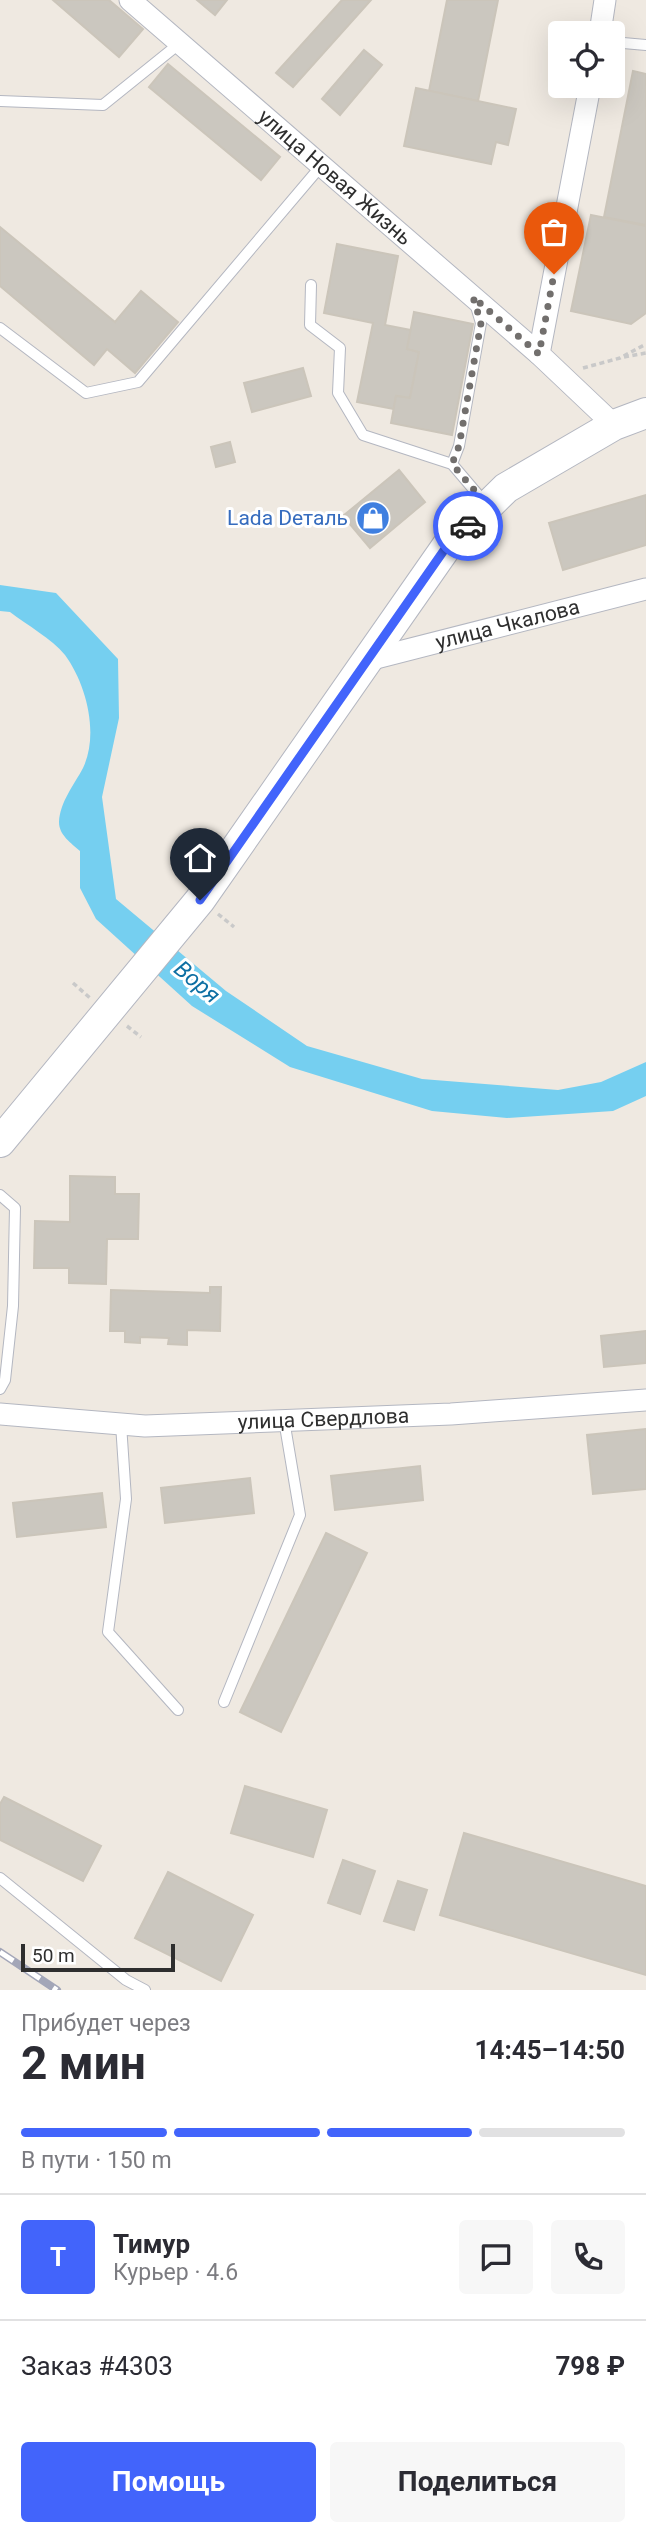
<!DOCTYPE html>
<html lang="ru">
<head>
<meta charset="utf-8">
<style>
	body { margin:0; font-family:Roboto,sans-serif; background:#f7f7f7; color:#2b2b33; height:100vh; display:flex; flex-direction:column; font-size:26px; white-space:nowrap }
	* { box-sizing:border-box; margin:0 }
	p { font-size:23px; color:#7c7c81 }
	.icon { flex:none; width:38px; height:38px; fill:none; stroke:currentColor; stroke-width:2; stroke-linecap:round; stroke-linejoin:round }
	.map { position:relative; height:1990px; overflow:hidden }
	.panel { display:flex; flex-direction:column; background:#fff; flex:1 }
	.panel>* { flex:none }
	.controls { position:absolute; left:548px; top:21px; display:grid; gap:14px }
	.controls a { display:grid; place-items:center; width:77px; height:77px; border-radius:7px; background:#fff; box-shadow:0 7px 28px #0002; font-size:35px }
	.scale { position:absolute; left:21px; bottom:18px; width:154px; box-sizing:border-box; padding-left:7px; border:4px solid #2e2e2e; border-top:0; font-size:19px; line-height:24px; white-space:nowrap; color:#2e2e2e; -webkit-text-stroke:5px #fff; paint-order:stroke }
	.pin { position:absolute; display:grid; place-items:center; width:60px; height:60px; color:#fff; margin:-72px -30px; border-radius:50% 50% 50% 0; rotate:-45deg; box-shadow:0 0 7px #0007 }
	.pin .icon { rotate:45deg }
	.courier { position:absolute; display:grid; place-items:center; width:70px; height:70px; margin:-35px; border:5px solid #4264fb; border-radius:50%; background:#fff; color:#222; box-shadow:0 2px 9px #0007 }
	.head em { font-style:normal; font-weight:700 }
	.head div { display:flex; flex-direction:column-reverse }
	.head { display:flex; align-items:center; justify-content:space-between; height:119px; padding:0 21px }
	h1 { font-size:46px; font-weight:700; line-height:52px }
	.bar { display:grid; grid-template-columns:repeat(4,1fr); gap:10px 7px; align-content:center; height:84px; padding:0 21px }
	.bar i { height:9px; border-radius:5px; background:#e1e1e2 }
	.bar .on { background:#4264fb }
	.bar p { grid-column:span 4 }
	.line { display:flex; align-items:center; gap:18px; padding:0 21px; border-top:2px solid #e1e1e2 }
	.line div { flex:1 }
	.round { display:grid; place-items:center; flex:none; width:74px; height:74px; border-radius:7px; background:#f7f7f7 }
	.primary-button { display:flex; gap:14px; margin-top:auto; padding:14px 21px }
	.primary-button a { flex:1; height:80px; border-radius:7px; background:#4264fb; color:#fff; font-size:28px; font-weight:700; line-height:80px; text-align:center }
	.primary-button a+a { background:#f7f7f7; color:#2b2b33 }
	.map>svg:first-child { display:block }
	.water { fill:#75cff0 }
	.building { fill:#cbc7bf; stroke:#cbc5ba; stroke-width:2 }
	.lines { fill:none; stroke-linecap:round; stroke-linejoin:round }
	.lane-casing { stroke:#b4b7c1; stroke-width:12 }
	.street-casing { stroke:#b4b7c1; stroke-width:23 }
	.secondary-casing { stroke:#b4b7c1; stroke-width:32 }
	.path { stroke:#c9c9c9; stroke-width:3.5; stroke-dasharray:5 3.5; stroke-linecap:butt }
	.lane { stroke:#fff; stroke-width:10 }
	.street { stroke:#fff; stroke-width:21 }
	.secondary { stroke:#fff; stroke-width:30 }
	.rail-casing { stroke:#a3a6b8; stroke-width:8 }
	.rail { stroke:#fff; stroke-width:5; stroke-dasharray:16; stroke-linecap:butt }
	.done { stroke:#726f6d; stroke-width:7; stroke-dasharray:0 12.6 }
	.route { stroke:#4264fb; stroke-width:9 }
	.labels { text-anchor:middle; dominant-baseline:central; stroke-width:6; stroke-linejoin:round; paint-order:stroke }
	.street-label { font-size:21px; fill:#2e2e2e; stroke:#fff }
	.shop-label { font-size:21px; fill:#366cbe; stroke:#fff; text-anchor:end }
	.water-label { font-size:23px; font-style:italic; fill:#0d6fa3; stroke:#fff }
</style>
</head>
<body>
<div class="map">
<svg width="646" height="1990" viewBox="0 0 646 1990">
	<rect width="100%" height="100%" fill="#efe9e1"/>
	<path class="water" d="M 0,585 L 56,593 L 118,659 L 119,718 L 102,797 L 116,899 L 226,991 L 307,1046 L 422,1079 L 558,1090 L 601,1082 L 646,1062 L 646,1096 L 613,1111 L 507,1118 L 432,1111 L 290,1067 L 192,1006 L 96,919 L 80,888 L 80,851 C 71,843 59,835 59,822 C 60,802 74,785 83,768 C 99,735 87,685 65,655 C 52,639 27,625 10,612 L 0,611 Z"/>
	<g class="building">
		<path d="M 53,0 L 109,0 L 143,29 L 119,57 Z"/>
		<path d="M 197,0 L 227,0 L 215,15 Z"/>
		<path d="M 342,0 L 371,0 L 293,87 L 276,73 Z"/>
		<path d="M 447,0 L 498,0 L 478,101 L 429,91 Z"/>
		<path d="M 364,50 L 382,65 L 340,115 L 322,99 Z"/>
		<path d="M 168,64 L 280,157 L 261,180 L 149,87 Z"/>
		<path d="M 633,71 L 646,74 L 646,225 L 604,217 Z"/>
		<path d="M 416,88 L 516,109 L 508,145 L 496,142 L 491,164 L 404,146 Z"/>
		<path d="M 591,215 L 646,226 L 646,313 L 631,324 L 571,311 Z"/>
		<path d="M 0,227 L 115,322 L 141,291 L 178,322 L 135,373 L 107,349 L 94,365 L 0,286 Z"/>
		<path d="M 337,244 L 398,256 L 385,325 L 411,330 L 407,349 L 419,352 L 410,398 L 396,396 L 394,409 L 357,402 L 373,323 L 324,313 Z"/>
		<path d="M 414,312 L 473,324 L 452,435 L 391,423 L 396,396 L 410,398 L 419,352 L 407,349 Z"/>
		<path d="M 303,368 L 311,396 L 252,412 L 244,383 Z"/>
		<path d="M 230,442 L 235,462 L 216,467 L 211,447 Z"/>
		<path d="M 399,470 L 425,502 L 370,548 L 343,516 Z"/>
		<path d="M 646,495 L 646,545 L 563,570 L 549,523 Z"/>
		<path d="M 70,1176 L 115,1177 L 115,1194 L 139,1194 L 138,1239 L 107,1239 L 106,1284 L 69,1283 L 69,1268 L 34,1268 L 35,1221 L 70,1222 Z"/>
		<path d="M 210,1287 L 221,1287 L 220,1331 L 187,1330 L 187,1345 L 168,1344 L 169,1338 L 140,1337 L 140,1343 L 125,1342 L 125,1331 L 110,1331 L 111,1290 L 210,1293 Z"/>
		<path d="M 646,1331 L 646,1363 L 604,1367 L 601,1336 Z"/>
		<path d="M 646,1429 L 646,1489 L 593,1494 L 587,1435 Z"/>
		<path d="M 420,1466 L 423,1500 L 335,1510 L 331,1476 Z"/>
		<path d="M 250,1478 L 254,1513 L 165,1523 L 161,1488 Z"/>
		<path d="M 102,1493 L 106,1527 L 17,1537 L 13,1503 Z"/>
		<path d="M 326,1533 L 367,1553 L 281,1732 L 240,1712 Z"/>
		<path d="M 245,1786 L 327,1810 L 313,1857 L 231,1833 Z"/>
		<path d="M 4,1797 L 101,1846 L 83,1881 L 0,1840 L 0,1804 Z"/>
		<path d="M 464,1833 L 646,1886 L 646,1975 L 440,1915 Z"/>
		<path d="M 343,1860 L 375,1871 L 360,1914 L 328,1903 Z"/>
		<path d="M 168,1872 L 253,1915 L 221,1981 L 135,1938 Z"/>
		<path d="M 398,1881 L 427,1890 L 414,1930 L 384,1921 Z"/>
	</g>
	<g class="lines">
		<g class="lane-casing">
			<g id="lane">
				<path d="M 612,42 L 646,45"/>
				<path d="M 0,101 L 103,105 L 180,43"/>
				<path d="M 311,285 L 310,325 L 340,348 L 338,393 L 363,435 L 452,464 L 486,504"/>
				<path d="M 0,328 L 86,393 L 138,382 L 321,166"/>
				<path d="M 452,464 L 459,446 L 481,323 L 475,303"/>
				<path d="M 0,1195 L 15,1208 L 13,1306 L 5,1380 L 0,1389"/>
				<path d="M 121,1424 L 126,1499 L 108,1632 L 178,1710"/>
				<path d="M 224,1702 L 300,1515 L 284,1420"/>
				<path d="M 0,1878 L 126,1980 L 145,1990"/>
			</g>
		</g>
		<g class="street-casing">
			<g id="street">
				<path id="s1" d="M 130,0 L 539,354"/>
				<path d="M 600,33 L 605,0"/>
				<path d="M 590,86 L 539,354 L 614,425"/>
				<path id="s2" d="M 368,660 L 646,589"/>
				<path id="s3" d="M 0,1414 L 145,1426 L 451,1414 L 646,1400"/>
			</g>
		</g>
		<g class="secondary-casing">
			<path id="secondary" d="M 0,1142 L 200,900 L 447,546 L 506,488 L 614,425 L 646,413"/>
		</g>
		<g class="path">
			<path d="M 624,357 L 646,353"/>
			<path d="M 583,368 L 620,358 L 646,344"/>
			<path d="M 218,914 L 234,927"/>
			<path d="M 73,983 L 90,998"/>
			<path d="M 127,1026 L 141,1037"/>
		</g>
		<use href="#lane" class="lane"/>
		<use href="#street" class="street"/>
		<use href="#secondary" class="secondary"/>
		<g class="rail-casing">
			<path id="rail" d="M 0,1952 L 57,1990"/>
		</g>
		<use href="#rail" class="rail"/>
	</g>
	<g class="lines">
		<path class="done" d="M 468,526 L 488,506 L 452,464 L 459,446 L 481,323 L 473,297 L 539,354 L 554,274"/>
		<path class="route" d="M 200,900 L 447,546 L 468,526"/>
	</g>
	<defs>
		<g id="shop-disc" transform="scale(1.75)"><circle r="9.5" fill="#3f7fe0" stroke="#fff"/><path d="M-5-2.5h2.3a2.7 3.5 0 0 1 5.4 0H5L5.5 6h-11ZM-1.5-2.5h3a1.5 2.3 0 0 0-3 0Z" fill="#fff"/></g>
	</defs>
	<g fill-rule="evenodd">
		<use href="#shop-disc" x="373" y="518"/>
	</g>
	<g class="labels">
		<g class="street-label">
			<text stroke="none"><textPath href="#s1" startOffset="271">улица Новая Жизнь</textPath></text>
			<text stroke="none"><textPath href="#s2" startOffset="144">улица Чкалова</textPath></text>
			<text stroke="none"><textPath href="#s3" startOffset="324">улица Свердлова</textPath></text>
		</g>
		<g class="shop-label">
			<text x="348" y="518">Lada Dеталь</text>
		</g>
		<g class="water-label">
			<text transform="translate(197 982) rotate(40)">Воря</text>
		</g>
	</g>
</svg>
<div class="controls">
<a><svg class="icon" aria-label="locate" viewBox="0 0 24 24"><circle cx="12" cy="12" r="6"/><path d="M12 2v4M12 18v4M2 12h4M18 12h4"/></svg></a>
</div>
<div class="scale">50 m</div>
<div class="pin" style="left:554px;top:274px;background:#ea580c"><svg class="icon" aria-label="bag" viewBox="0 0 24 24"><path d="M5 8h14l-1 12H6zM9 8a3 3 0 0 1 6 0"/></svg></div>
<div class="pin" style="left:200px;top:900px;background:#1f2937"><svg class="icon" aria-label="home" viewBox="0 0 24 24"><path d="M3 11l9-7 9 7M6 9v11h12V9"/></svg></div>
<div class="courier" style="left:468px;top:526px"><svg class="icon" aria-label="car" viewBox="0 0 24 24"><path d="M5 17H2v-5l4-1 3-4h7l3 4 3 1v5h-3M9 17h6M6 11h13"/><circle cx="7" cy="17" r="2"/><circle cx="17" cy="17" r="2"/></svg></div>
</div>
<section class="panel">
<div class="head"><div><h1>2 мин</h1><p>Прибудет через</p></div><em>14:45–14:50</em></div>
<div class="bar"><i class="on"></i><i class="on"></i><i class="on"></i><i></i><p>В пути · 150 m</p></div>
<div class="line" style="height:126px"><b class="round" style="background:#4264fb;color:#fff">Т</b><div><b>Тимур</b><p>Курьер · 4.6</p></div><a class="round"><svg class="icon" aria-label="chat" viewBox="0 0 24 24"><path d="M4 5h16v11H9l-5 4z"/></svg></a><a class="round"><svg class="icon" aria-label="phone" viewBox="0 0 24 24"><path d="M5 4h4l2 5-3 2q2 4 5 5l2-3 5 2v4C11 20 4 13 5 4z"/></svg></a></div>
<div class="line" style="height:91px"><div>Заказ #4303</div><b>798 ₽</b></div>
<div class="primary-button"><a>Помощь</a><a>Поделиться</a></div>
</section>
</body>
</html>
